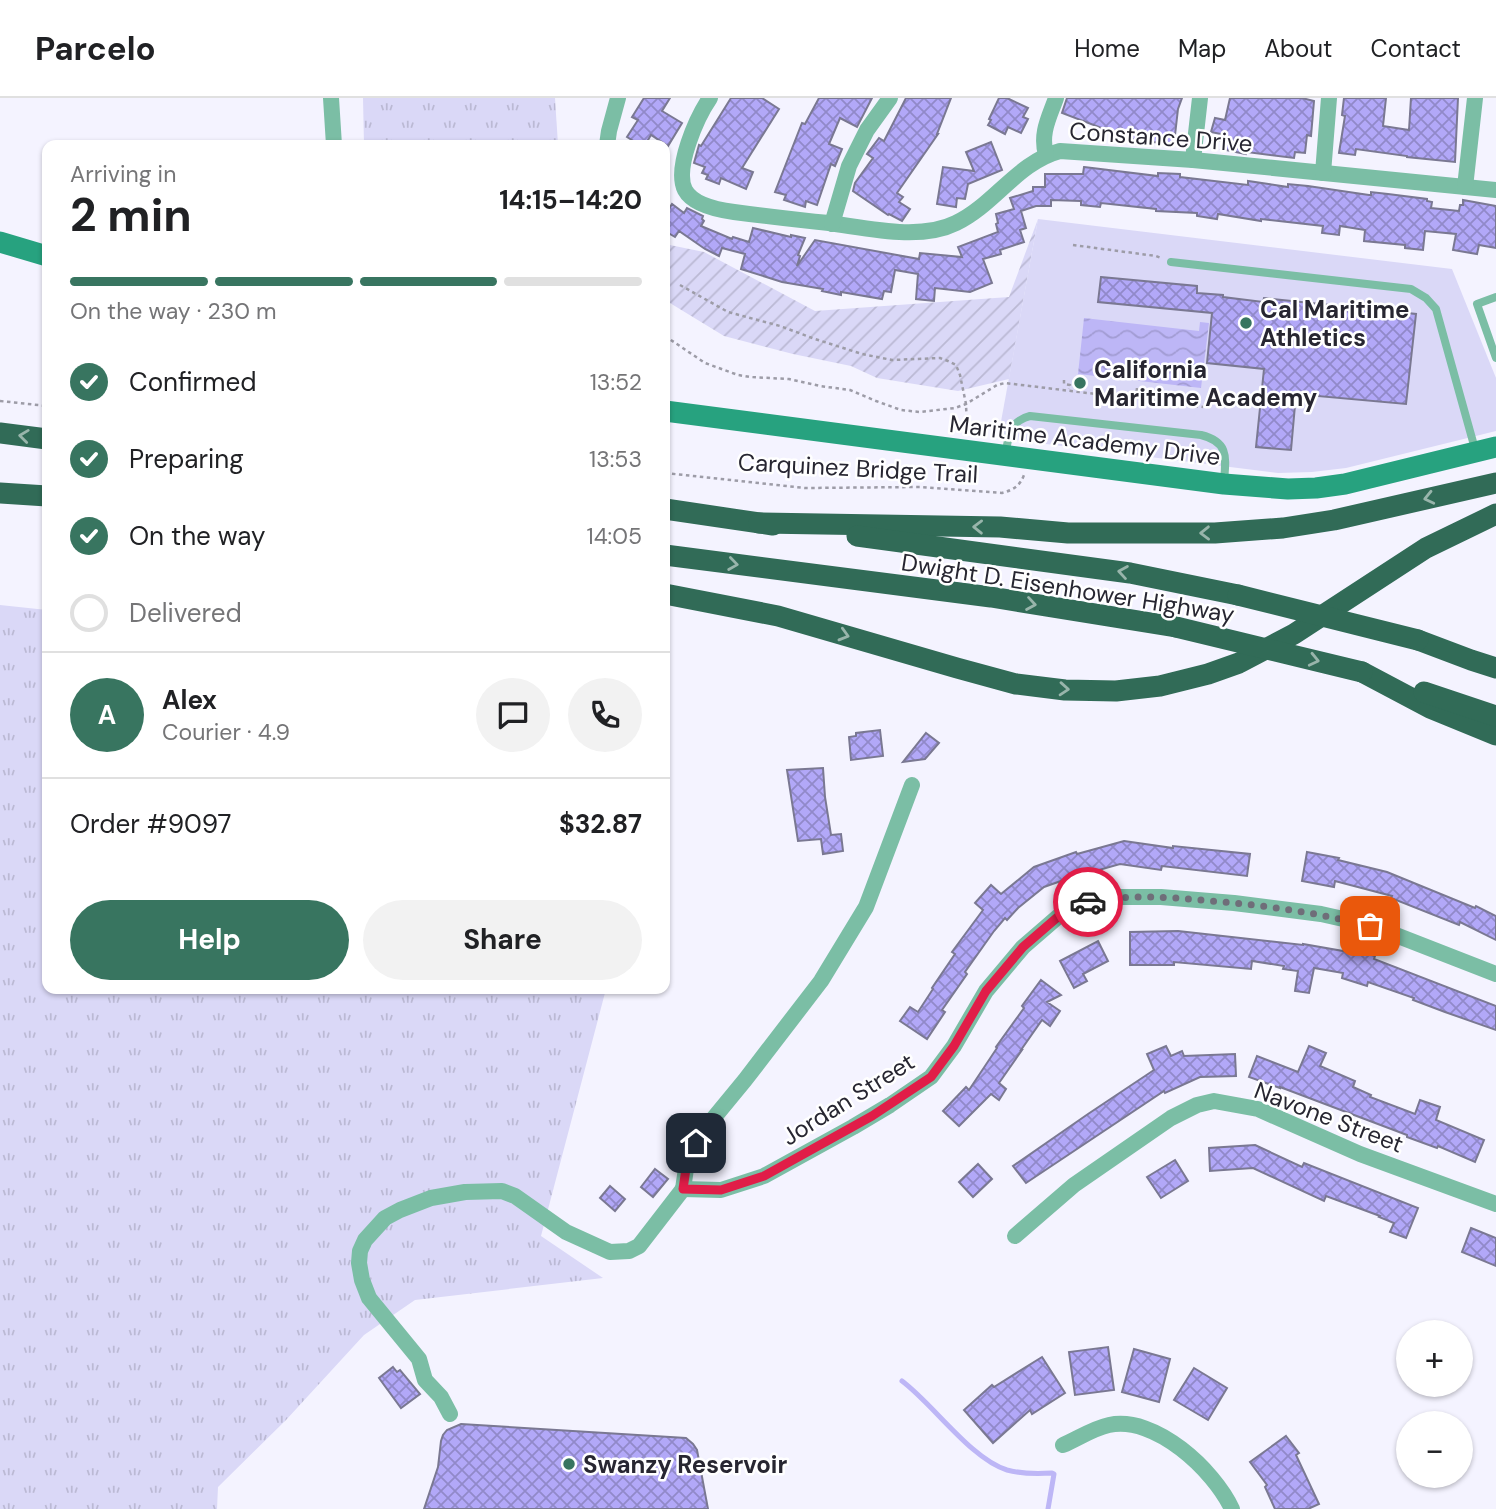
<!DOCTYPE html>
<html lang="en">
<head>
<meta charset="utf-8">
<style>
	body { margin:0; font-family:"DM Sans",sans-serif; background:#f2f2f2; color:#202124; height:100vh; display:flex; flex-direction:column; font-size:26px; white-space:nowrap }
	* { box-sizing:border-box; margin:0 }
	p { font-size:23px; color:#757577 }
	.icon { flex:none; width:38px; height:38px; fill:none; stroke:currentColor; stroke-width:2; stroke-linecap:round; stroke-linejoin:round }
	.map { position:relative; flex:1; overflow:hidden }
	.sheet { position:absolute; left:42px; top:42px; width:628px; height:854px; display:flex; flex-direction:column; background:#fff; border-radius:14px; box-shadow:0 2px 5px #0004 }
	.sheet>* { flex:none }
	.fabs { position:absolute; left:1396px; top:1222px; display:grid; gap:14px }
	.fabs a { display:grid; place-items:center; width:77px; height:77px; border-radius:50%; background:#fff; box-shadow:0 2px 5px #0004; font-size:35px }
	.pin { position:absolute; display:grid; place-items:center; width:60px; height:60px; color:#fff; margin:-30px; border-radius:14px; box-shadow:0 4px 10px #0006 }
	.courier { position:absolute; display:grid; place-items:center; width:70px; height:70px; margin:-35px; border:5px solid #e11d48; border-radius:50%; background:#fff; color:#222; box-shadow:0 2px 9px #0007 }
	.head em { font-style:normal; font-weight:700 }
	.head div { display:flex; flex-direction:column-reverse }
	.head { display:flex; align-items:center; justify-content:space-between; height:119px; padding:0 28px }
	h1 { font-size:46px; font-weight:700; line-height:52px }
	.bar { display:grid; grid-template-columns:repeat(4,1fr); gap:10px 7px; align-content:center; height:84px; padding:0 28px }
	.bar i { height:9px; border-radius:5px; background:#e0e0e0 }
	.bar .active { background:#387560 }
	.bar p { grid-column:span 4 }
	.line { display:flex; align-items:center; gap:18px; padding:0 28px; border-top:2px solid #e0e0e0 }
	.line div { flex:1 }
	.round { display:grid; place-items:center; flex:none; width:74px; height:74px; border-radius:37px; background:#f2f2f2 }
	ol { padding:0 28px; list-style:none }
	li { display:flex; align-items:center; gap:21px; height:77px }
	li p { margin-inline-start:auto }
	li .icon { padding:7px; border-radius:50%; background:#387560; color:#fff; stroke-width:4 }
	li:last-child { color:#757577 }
	li i { width:38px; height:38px; border:4px solid #e0e0e0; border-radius:50% }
	.button { display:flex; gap:14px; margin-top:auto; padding:14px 28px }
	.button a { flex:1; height:80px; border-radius:42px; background:#387560; color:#fff; font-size:28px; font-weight:700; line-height:80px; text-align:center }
	.button a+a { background:#f2f2f2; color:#202124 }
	header { display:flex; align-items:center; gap:42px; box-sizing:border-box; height:98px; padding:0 35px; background:#fff; border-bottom:2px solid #e0e0e0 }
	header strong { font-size:33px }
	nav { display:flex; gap:38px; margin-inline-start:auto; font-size:24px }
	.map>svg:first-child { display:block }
	.grass { fill:url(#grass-tufts) }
	.garden { fill:url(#garden-furrows) }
	.pitch { fill:#dad8f7 }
	.water { fill:url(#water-waves) }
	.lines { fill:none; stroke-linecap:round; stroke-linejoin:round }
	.stream { stroke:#bdb6f6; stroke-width:5 }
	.building { fill:url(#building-cross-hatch); stroke:#7a7892; stroke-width:2 }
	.path { stroke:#9d9ca7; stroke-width:2.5; stroke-dasharray:3.5 3.5; stroke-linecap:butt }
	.lane { stroke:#7bbea5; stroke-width:8 }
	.street { stroke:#7bbea5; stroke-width:16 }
	.secondary { stroke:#27a27f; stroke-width:21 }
	.highway { stroke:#316b57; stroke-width:21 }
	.highway-bridge { stroke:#316b57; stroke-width:21 }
	.oneway { stroke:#98b5ab }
	.done { stroke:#6f6e79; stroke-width:7; stroke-dasharray:0 12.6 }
	.route { stroke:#e11d48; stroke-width:9 }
	.poi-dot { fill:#387560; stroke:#fff; stroke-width:2.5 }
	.labels { text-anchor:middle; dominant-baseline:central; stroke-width:5; stroke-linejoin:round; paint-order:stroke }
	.street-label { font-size:24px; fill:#272631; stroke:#fff }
	.poi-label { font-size:24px; font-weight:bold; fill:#272631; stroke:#fff; text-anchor:start }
</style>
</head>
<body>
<header>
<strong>Parcelo</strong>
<nav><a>Home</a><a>Map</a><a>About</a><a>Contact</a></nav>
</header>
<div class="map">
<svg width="1496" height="1411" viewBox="0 0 1496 1411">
	<defs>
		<pattern id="grass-tufts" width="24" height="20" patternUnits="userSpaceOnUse" patternTransform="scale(1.75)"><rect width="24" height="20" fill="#dad8f7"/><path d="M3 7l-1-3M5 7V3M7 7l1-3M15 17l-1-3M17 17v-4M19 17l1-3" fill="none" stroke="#bbb9d4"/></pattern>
		<pattern id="garden-furrows" width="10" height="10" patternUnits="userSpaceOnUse" patternTransform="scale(1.75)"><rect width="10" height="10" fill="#dad8f7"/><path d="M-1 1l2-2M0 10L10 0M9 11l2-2" fill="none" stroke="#bbb9d4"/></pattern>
		<pattern id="water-waves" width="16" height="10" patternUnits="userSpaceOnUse" patternTransform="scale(1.75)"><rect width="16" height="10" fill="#bdb6f6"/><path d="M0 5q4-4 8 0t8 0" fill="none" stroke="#a29cd3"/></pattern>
		<pattern id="building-cross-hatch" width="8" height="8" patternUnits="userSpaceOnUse" patternTransform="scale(1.75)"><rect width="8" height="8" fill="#b2a8f8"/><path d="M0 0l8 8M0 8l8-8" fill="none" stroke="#9189c9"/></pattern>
	</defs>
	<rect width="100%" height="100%" fill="#f4f3ff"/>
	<g class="grass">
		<path d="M 363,0 L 555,0 L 558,47 L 364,47 Z"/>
		<path d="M 0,507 L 47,512 L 47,891 L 606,891 L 541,1138 L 603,1180 L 415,1202 L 364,1237 L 286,1322 L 218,1389 L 217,1411 L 0,1411 Z"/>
	</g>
	<path class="garden" d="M 1038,121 L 1009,281 L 958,293 L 877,280 L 851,268 L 793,256 L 724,238 L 665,202 L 665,146 L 704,154 L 815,213 L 1009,199 Z"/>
	<path class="pitch" d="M 1038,121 L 1452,171 L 1496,280 L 1496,333 L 1346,370 L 1312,374 L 1278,375 L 998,340 Z"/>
	<path class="water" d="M 1084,220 L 1199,233 L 1200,224 L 1209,225 L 1201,290 L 1078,276 Z"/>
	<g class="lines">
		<path class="stream" d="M 902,1283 C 933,1306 971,1361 1007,1372 C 1022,1376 1037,1376 1052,1375 L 1054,1376 L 1048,1411"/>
	</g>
	<g class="building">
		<path d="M 644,0 L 670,0 L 662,13 L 682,25 L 668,48 L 651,37 L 645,47 L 640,47 L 627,39 L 638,22 L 632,19 Z"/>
		<path d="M 731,0 L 762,0 L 779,11 L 742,70 L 753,74 L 746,91 L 721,80 L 719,86 L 706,81 L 708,77 L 702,75 L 705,69 L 694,65 L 699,47 L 701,48 Z"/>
		<path d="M 819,0 L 872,0 L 857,29 L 840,20 L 829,46 L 842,51 L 835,68 L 831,66 L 817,107 L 806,103 L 805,109 L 784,102 L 786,97 L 775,94 L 802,25 L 805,26 Z"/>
		<path d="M 906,0 L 951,0 L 937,36 L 938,36 L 897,95 L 903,99 L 899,104 L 910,111 L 902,123 L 889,116 L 888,117 L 853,93 L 855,85 L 873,60 L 867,56 L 879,40 L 884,43 Z"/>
		<path d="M 999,0 L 1007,0 L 1028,10 L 1023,19 L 1028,21 L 1021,35 L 1008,29 L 1005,36 L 988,27 L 991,22 L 989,21 Z"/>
		<path d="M 1067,0 L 1182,0 L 1178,11 L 1174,46 L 1131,42 L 1131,36 L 1112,34 L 1062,15 Z"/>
		<path d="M 1230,0 L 1302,0 L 1314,3 L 1311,38 L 1307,37 L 1305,55 L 1295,54 L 1294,60 L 1247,54 L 1246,56 L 1221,51 L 1223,43 L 1220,43 L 1221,36 L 1211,34 L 1215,20 L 1225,22 Z"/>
		<path d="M 1344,0 L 1386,0 L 1383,28 L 1409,32 L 1411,0 L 1458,0 L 1455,64 L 1407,59 L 1407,58 L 1356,51 L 1355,57 L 1339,55 L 1345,18 L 1342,17 Z"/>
		<path d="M 991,44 L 1002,72 L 968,86 L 965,101 L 957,100 L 956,109 L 937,106 L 943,69 L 974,73 L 966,54 Z"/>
		<path d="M 1084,69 L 1158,78 L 1158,75 L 1180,76 L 1180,79 L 1248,87 L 1248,83 L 1288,89 L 1288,86 L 1308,88 L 1369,97 L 1371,97 L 1371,94 L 1388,96 L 1427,101 L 1427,103 L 1432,104 L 1431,110 L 1459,113 L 1460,107 L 1463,107 L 1463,102 L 1496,108 L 1496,150 L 1479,147 L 1477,156 L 1453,152 L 1456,136 L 1425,133 L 1423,152 L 1405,150 L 1405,147 L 1364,143 L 1365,132 L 1340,128 L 1339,137 L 1322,135 L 1323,128 L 1261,121 L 1261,123 L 1218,116 L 1217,121 L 1197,118 L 1197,115 L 1156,113 L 1156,111 L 1101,105 L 1100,109 L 1081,107 L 1081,103 L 1051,102 L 1051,108 L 1036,108 L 1021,113 L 1026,130 L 1020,132 L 1024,144 L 1000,152 L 1001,156 L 983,161 L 992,185 L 970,194 L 935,190 L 934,203 L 916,201 L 918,176 L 895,172 L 891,194 L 884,193 L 882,201 L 841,194 L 841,197 L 822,193 L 823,191 L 782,184 L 741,171 L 745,156 L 722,150 L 719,158 L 705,151 L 679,133 L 675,139 L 665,133 L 665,117 L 672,106 L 684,115 L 687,110 L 703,118 L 702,121 L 704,123 L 701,128 L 732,141 L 733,139 L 749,144 L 753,130 L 791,139 L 791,137 L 805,140 L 798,157 L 800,158 L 797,168 L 815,142 L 919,161 L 920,155 L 962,159 L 958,149 L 998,134 L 996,126 L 998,125 L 996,116 L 1014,111 L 1010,100 L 1033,93 L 1033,89 L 1045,89 L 1045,76 L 1083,76 Z"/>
		<path d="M 1101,179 L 1197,188 L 1197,195 L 1223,197 L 1223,199 L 1263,204 L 1264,200 L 1416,216 L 1406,306 L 1296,296 L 1291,352 L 1256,349 L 1264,271 L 1207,265 L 1212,215 L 1098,204 Z"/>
		<path d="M 880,632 L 883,658 L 851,662 L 849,639 L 856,638 L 856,635 Z"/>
		<path d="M 926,635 L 939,645 L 925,661 L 903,664 Z"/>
		<path d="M 823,670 L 825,699 L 831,737 L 841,736 L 843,753 L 823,756 L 821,741 L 798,743 L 787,672 Z"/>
		<path d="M 1124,743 L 1173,750 L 1173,748 L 1250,756 L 1247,778 L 1162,768 L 1161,772 L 1120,766 L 1092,774 L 1092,772 L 1044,789 L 1018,810 L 1007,822 L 1005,820 L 994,833 L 965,874 L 967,876 L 942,912 L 945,914 L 927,941 L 900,923 L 910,909 L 918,914 L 933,891 L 932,890 L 955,856 L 952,854 L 983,812 L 975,805 L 991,787 L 1001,796 L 1034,769 L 1076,754 L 1077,756 Z"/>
		<path d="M 1307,754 L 1339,760 L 1338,762 L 1387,774 L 1475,810 L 1476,808 L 1496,818 L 1496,842 L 1460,824 L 1459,827 L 1391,800 L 1392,798 L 1335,783 L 1334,789 L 1302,783 Z"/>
		<path d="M 1178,833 L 1303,847 L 1303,846 L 1349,854 L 1350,851 L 1375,858 L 1374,861 L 1496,908 L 1496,932 L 1445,914 L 1413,902 L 1414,900 L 1368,884 L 1367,888 L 1342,880 L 1343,875 L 1314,870 L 1309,895 L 1295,893 L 1298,873 L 1283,871 L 1284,868 L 1252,863 L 1251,871 L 1174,864 L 1174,867 L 1130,867 L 1130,834 Z"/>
		<path d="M 1098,843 L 1108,863 L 1083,876 L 1087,883 L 1074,890 L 1060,863 Z"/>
		<path d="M 1041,882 L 1061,897 L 1047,904 L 1060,913 L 1050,928 L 1042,922 L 1021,952 L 1022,952 L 999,985 L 1006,991 L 999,1002 L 991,996 L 959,1028 L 943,1013 L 966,989 L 969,992 L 997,950 L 996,949 L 1024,910 L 1022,908 Z"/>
		<path d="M 1166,948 L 1171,958 L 1182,953 L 1184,958 L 1235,956 L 1236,978 L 1200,979 L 1165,995 L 1164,993 L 1026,1085 L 1013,1068 L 1088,1016 L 1154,972 L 1147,956 Z"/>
		<path d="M 1309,948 L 1326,955 L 1320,968 L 1355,983 L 1353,989 L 1371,997 L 1370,999 L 1415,1016 L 1420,1002 L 1440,1009 L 1436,1022 L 1484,1042 L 1475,1064 L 1438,1048 L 1437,1050 L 1407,1039 L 1407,1037 L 1280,989 L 1280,990 L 1249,979 L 1257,958 L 1298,974 Z"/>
		<path d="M 1255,1047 L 1302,1069 L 1304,1065 L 1418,1110 L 1406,1140 L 1390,1134 L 1394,1125 L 1379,1119 L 1380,1118 L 1326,1098 L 1324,1103 L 1253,1070 L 1210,1073 L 1209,1050 Z"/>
		<path d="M 1175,1062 L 1188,1083 L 1161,1100 L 1147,1079 Z"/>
		<path d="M 978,1066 L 992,1081 L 973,1099 L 959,1084 Z"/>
		<path d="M 655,1071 L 668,1081 L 653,1099 L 641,1089 Z"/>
		<path d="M 610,1088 L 625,1101 L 615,1113 L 600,1100 Z"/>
		<path d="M 1471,1130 L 1496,1140 L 1496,1168 L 1462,1154 Z"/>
		<path d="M 1108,1249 L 1114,1292 L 1075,1297 L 1069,1254 Z"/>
		<path d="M 1134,1251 L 1170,1261 L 1159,1304 L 1122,1294 Z"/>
		<path d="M 1042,1259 L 1065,1295 L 1032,1316 L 1030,1312 L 993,1345 L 964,1312 L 992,1287 L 994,1289 Z"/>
		<path d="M 393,1269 L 397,1274 L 400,1272 L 420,1296 L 401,1310 L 379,1280 Z"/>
		<path d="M 1194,1270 L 1227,1290 L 1208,1322 L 1174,1302 Z"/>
		<path d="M 461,1326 L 686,1340 L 693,1346 L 697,1352 L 708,1411 L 424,1411 L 438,1369 L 441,1343 L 443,1337 L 447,1332 Z"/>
		<path d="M 1286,1338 L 1299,1355 L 1296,1357 L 1319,1406 L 1308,1411 L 1275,1411 L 1265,1389 L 1267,1387 L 1250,1364 Z"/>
	</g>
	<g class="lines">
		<g class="path">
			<path d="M 1073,147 L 1156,158 L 1161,160"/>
			<path d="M 680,187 L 728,214 L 780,228 L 815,241 L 862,256 L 892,262 L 940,260 L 948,263 L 956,267 L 960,277 L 966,306 L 967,332"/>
			<path d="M 665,238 L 705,265 L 738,277 L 750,279 L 789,281 L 820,288 L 850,292 L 876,303 L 901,312 L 920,314 L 955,310 L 966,306 L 997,287 L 1005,285 L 1203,309"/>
			<path d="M 1064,282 L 1064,286 L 1070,287 L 1069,291"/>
			<path d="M 1136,300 L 1137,290"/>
			<path d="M 0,303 L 47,308"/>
			<path d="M 665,375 L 805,390 L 920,389 L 1002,395 C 1013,392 1020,388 1024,377"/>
		</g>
		<g class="lane">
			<path d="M 1171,164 L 1411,191 L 1426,200 L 1436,211 L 1475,351"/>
			<path d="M 1496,199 L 1477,206 L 1496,260"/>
			<path d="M 1006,355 C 1008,337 1010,323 1030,318 L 1201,337 C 1229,344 1226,359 1224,383"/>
		</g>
		<g class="street">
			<path d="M 331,0 L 334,47"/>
			<path d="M 710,0 C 697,19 674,70 685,92 C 693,107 719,112 734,114 C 765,118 797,122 829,125 C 867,130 920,143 956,125 C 994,107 1018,64 1060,53 L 1193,62 L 1496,92"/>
			<path d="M 607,47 L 609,33 L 618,0"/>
			<path d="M 1046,57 C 1040,35 1049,20 1056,0"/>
			<path d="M 1193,62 L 1200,0"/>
			<path d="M 1323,75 L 1329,0"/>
			<path d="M 1465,89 L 1475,0"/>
			<path d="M 832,126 L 849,68 L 867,32 L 890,0"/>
			<path d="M 683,1091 L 721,1092 L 764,1078 L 853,1029 L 890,1007 L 931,979 L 954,948 L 986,893 L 1023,849 L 1060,817 L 1083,805 L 1113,799 L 1161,799 L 1234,805 L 1321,816 L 1370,827 L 1496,876"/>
			<path d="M 683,1091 L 688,1057 L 703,1033 L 745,982 L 821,883 L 866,809 L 912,687"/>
			<path d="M 1015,1138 L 1074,1087 L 1171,1020 L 1197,1007 L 1214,1003 L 1258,1011 L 1360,1056 L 1496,1106"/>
			<path d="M 450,1316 L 441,1299 L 425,1282 L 419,1261 L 369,1200 L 362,1182 L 359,1165 L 360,1153 L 365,1142 L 385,1120 L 400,1112 L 431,1100 L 465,1094 L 502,1093 L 515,1098 L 566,1134 L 610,1154 L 629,1153 L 639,1148 L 683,1091"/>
			<path d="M 1063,1347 C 1077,1341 1094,1330 1109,1327 C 1155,1317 1214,1372 1232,1411"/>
		</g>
		<g class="secondary">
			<path d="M 0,144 L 47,158"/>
			<path d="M 665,313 L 1224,386 L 1288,391 L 1316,390 L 1345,386 L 1496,349"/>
		</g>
		<g class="highway">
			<path d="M 0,335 L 47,341"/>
			<path d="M 0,395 L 47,398"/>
			<path d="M 665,411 L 773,427"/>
			<path d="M 759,425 L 1000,429 L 1068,435 L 1215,435 L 1283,430 L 1334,422 L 1496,385"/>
			<path d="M 857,438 L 1130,475 L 1238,497"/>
			<path d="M 665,457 L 991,499 L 1176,529"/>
			<path d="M 665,496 L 778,518 L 957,570 L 1016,586 L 1065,592 L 1116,593 L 1160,588 L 1208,576 L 1239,565 L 1294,536 L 1426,450 L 1496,416"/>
			<path d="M 1418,542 L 1471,562 L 1496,570"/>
			<path d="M 1362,574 L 1430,610 L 1496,637"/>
			<path d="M 1424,594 L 1496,618"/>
		</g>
		<g class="highway-bridge">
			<path d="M 1238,497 L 1418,542"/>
			<path d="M 1176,529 L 1362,574"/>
		</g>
	</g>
	<defs><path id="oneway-chevron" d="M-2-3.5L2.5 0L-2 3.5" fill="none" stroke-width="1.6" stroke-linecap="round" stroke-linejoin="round" transform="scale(1.75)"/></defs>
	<g class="oneway">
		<use href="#oneway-chevron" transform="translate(24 338) rotate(-173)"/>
		<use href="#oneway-chevron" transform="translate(1429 400) rotate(167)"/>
		<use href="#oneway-chevron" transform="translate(978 429) rotate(-179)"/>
		<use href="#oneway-chevron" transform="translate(1205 435) rotate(179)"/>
		<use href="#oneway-chevron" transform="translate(733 466) rotate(8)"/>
		<use href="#oneway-chevron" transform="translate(1123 474) rotate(-171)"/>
		<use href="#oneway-chevron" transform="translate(1031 506) rotate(9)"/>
		<use href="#oneway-chevron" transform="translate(844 537) rotate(16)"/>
		<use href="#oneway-chevron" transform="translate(1314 562) rotate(13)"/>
		<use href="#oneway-chevron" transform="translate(1064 591) rotate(4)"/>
	</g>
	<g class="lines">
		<path class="done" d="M 1088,804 C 1129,796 1169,799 1211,803 C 1265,807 1318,815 1370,828"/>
		<path class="route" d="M 696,1045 L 688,1057 L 683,1091 L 721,1092 L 764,1078 L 872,1018 L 931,979 L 954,948 L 986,893 L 1023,849 L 1060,817 L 1083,805 L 1088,804"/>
	</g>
	<g class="poi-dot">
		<circle cx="1246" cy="225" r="7"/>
		<circle cx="1080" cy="285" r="7"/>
		<circle cx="569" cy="1366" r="7"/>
	</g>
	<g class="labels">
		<g class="street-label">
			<text transform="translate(1161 39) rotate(4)">Constance Drive</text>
			<text transform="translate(1085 342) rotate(7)">Maritime Academy Drive</text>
			<text transform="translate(858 370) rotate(3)">Carquinez Bridge Trail</text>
			<text transform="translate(1068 490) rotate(9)">Dwight D. Eisenhower Highway</text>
			<text transform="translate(848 1001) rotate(-32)">Jordan Street</text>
			<text transform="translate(1329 1019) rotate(21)">Navone Street</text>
		</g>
		<g class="poi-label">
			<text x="1260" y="211">Cal Maritime<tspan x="1260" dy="28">Athletics</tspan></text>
			<text x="1094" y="271">California<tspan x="1094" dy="28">Maritime Academy</tspan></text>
			<text x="583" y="1366">Swanzy Reservoir</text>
		</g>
	</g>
</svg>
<div class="fabs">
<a>+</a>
<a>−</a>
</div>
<div class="pin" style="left:1370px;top:828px;background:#ea580c"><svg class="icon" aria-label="bag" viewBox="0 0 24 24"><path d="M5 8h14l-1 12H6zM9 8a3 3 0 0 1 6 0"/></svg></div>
<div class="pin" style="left:696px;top:1045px;background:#1f2937"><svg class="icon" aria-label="home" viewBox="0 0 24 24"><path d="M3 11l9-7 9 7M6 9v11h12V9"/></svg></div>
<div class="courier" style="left:1088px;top:804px"><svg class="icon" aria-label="car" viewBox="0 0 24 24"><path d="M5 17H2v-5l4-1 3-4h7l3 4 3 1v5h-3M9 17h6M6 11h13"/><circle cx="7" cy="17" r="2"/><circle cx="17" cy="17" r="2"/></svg></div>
<section class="sheet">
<div class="head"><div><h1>2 min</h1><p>Arriving in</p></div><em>14:15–14:20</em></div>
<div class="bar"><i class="active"></i><i class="active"></i><i class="active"></i><i></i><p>On the way · 230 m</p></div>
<ol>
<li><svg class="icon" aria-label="check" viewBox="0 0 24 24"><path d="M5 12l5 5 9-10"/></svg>Confirmed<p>13:52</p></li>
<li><svg class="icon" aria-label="check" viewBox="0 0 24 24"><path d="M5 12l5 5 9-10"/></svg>Preparing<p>13:53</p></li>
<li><svg class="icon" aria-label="check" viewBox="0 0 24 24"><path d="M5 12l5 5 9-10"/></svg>On the way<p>14:05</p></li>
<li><i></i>Delivered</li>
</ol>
<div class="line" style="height:126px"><b class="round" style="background:#387560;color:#fff">A</b><div><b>Alex</b><p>Courier · 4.9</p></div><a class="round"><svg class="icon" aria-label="chat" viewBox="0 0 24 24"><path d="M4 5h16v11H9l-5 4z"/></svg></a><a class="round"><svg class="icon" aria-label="phone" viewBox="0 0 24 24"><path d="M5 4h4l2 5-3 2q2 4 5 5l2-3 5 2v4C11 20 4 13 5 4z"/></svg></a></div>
<div class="line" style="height:91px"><div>Order #9097</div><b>$32.87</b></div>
<div class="button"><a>Help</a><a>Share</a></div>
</section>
</div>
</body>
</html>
